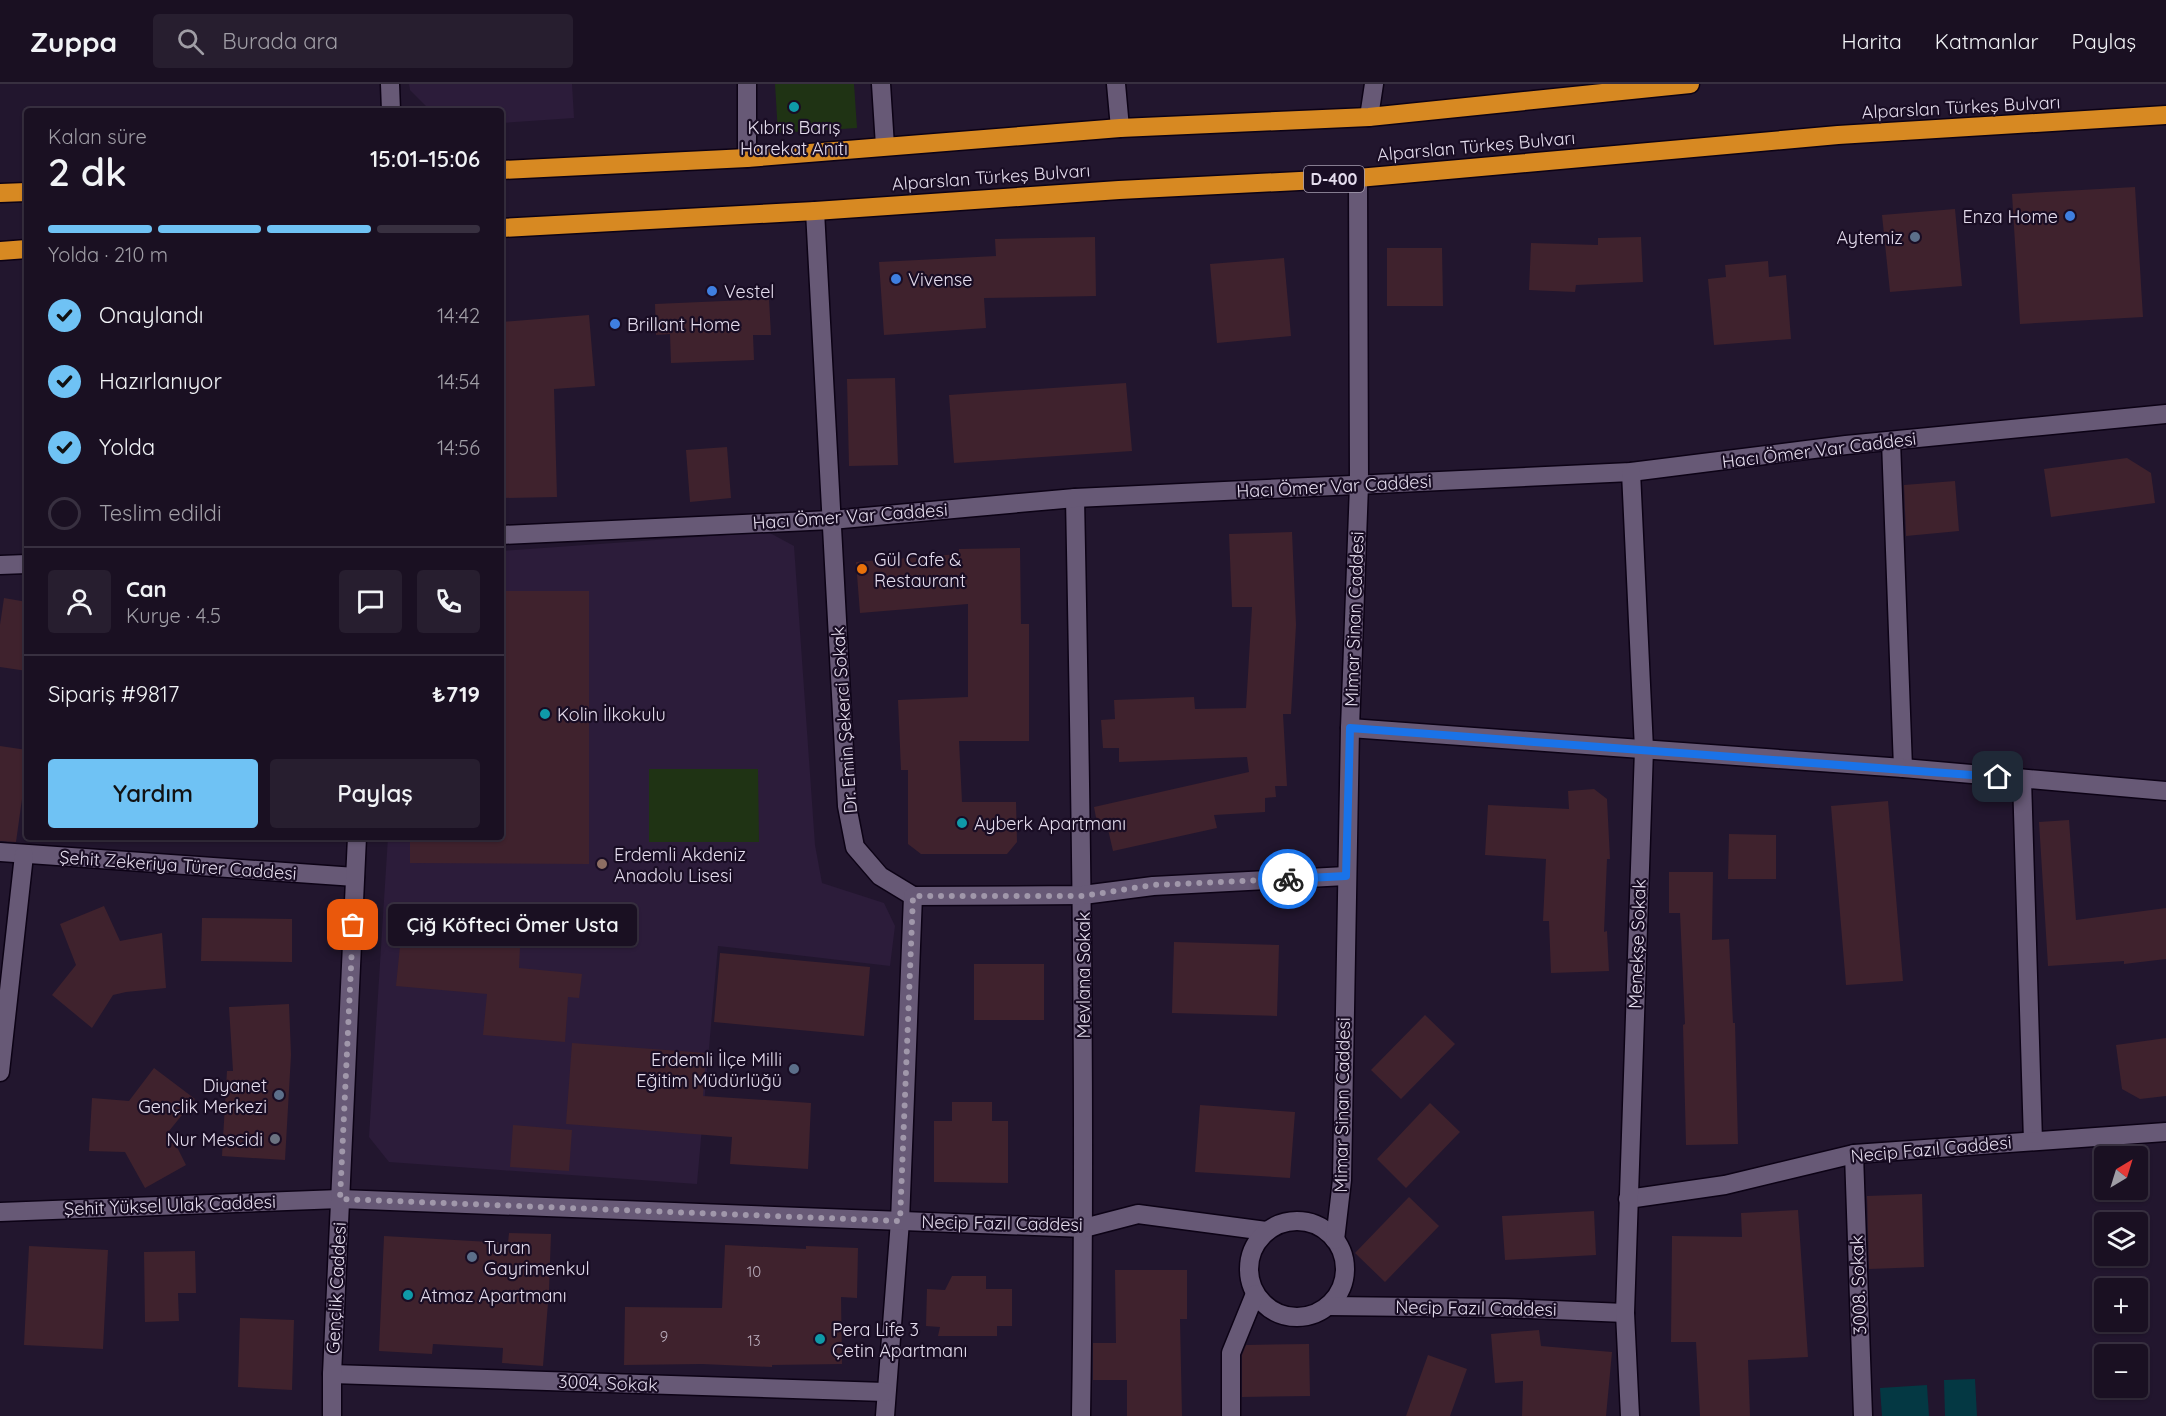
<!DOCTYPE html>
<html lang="tr">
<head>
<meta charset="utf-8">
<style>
	body { margin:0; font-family:Quicksand,sans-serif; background:#271e2f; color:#f1f3f6; height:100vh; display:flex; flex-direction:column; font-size:22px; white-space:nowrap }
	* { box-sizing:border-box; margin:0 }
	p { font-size:20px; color:#9f9da5 }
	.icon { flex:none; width:33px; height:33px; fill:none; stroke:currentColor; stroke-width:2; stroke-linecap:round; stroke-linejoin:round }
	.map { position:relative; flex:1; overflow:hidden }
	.drawer { position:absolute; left:24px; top:24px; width:480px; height:732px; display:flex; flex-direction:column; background:#1a1022; border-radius:6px; box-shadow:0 2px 4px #0004,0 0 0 2px #383040 }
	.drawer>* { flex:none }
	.needle { width:39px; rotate:38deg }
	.buttons { position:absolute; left:2094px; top:1062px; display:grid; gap:12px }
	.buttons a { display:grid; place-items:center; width:54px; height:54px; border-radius:6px; background:#1a1022; box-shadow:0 2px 4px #0004,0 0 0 2px #383040; font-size:30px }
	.pin { position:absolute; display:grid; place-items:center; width:51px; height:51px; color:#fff; margin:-26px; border-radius:12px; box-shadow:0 3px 9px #0006 }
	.courier { position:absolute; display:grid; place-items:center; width:60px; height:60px; margin:-30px; border:4px solid #1a73e8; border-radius:50%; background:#fff; color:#222; box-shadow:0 2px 8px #0007 }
	.bubble { position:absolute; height:42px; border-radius:6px; background:#1a1022; box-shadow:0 2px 4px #0004,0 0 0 2px #383040; font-size:20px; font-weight:600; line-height:42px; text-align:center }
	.headline em { font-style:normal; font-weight:600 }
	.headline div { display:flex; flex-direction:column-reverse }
	.headline { display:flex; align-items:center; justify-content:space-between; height:102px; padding:0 24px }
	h1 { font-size:39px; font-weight:600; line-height:45px }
	.bar { display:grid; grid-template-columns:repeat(4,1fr); gap:9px 6px; align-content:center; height:72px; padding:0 24px }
	.bar i { height:8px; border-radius:4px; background:#383040 }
	.bar .active { background:#6fc2f4 }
	.bar p { grid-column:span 4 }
	.line { display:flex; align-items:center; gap:15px; padding:0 24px; border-top:2px solid #383040 }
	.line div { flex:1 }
	.round { display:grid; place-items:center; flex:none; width:63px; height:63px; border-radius:6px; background:#271e2f }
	ol { padding:0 24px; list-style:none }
	li { display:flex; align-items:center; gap:18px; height:66px }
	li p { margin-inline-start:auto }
	li .icon { padding:6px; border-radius:50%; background:#6fc2f4; color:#111; stroke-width:4 }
	li:last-child { color:#9f9da5 }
	li i { width:33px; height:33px; border:3px solid #383040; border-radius:50% }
	.action { display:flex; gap:12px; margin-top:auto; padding:12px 24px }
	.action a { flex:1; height:69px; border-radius:6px; background:#6fc2f4; color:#111; font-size:24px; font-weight:600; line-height:69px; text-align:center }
	.action a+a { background:#271e2f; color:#f1f3f6 }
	header { display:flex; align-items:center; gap:36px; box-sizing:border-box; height:84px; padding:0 30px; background:#1a1022; border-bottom:2px solid #383040 }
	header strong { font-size:28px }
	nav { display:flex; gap:33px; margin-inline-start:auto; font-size:21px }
	.search { width:420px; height:54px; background:#271e2f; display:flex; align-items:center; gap:15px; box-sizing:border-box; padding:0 21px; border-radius:6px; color:#9f9da5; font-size:22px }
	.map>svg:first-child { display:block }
	.built { fill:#2c1c3a }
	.green { fill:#1f3314 }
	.water { fill:#043843 }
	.building { fill:#3f222d }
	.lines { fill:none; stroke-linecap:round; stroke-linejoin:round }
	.minor-casing { stroke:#0c0215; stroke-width:21 }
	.highway-casing { stroke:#0c0215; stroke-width:21 }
	.minor { stroke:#675976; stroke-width:18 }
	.highway { stroke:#d78922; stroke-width:18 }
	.done { stroke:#a097aa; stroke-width:6; stroke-dasharray:0 10.8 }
	.route { stroke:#1a73e8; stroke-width:8 }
	.culture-dot { fill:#0f9aa8; stroke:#190d24; stroke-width:2 }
	.shop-dot { fill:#3f7fe0; stroke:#190d24; stroke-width:2 }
	.service-dot { fill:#5c6f8a; stroke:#190d24; stroke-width:2 }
	.food-dot { fill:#e8710a; stroke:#190d24; stroke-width:2 }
	.education-dot { fill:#8d6e63; stroke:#190d24; stroke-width:2 }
	.worship-dot { fill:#6b7280; stroke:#190d24; stroke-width:2 }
	.labels { text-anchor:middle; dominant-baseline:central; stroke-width:4.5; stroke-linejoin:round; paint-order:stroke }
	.number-label { font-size:15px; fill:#bbaebd }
	.shield { fill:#190d24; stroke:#a79eb1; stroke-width:1.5 }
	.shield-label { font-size:16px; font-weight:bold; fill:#e4dced }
	.street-label { font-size:18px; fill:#e4dced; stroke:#190d24 }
	.poi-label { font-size:18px; fill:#e4dced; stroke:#190d24; text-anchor:start }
</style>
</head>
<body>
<header>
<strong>Zuppa</strong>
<div class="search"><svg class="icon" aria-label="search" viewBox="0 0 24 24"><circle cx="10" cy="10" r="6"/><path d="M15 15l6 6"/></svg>Burada ara</div>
<nav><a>Harita</a><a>Katmanlar</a><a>Paylaş</a></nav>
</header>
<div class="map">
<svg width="2166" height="1332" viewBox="0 0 2166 1332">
	<rect width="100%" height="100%" fill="#22162e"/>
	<g class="built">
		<path d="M 409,0 L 572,0 L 574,34 L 501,39 L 501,27 L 431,27 L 410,6 Z"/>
		<path d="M 768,448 L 794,462 L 815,761 L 822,799 L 884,819 L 895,842 L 890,882 L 718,862 L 697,1100 L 389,1078 L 369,1053 L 388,753 L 501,753 L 501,467 Z"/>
	</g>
	<g class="green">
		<path d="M 775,0 L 854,0 L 857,44 L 778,49 Z"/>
		<path d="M 649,685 L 758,685 L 759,758 L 649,758 Z"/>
	</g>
	<g class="water">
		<path d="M 1975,1295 L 1977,1332 L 1945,1332 L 1944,1296 Z"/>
		<path d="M 1927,1301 L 1929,1332 L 1882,1332 L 1880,1304 Z"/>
	</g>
	<g class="building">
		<path d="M 2135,103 L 2143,233 L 2020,240 L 2012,110 Z"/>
		<path d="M 1955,125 L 1962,202 L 1890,208 L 1882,131 Z"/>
		<path d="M 1095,153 L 1096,212 L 984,214 L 986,244 L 884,251 L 879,178 L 996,172 L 995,155 Z"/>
		<path d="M 1641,153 L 1643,198 L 1576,201 L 1575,208 L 1529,206 L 1531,159 L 1598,161 L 1598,154 Z"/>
		<path d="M 1387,164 L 1442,164 L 1443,222 L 1387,222 Z"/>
		<path d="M 1284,174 L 1291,252 L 1217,259 L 1210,180 Z"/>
		<path d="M 1768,177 L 1769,193 L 1786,191 L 1791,255 L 1714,261 L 1708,195 L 1726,193 L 1725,181 Z"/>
		<path d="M 769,215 L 771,251 L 753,251 L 754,276 L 671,279 L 670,250 L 656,251 L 655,220 Z"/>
		<path d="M 589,231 L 595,302 L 554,305 L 557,413 L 501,414 L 501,238 Z"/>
		<path d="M 895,294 L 898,381 L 849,382 L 847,295 Z"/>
		<path d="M 1126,299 L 1132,367 L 954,379 L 949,311 Z"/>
		<path d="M 727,363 L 731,414 L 690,418 L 686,366 Z"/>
		<path d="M 2127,374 L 2151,389 L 2155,419 L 2051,433 L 2044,385 Z"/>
		<path d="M 1955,397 L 1959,447 L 1906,452 L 1904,401 Z"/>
		<path d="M 1292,448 L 1296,541 L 1291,630 L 1283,630 L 1287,702 L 1275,702 L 1276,713 L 1265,714 L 1265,728 L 1214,731 L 1217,744 L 1113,767 L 1107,741 L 1098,744 L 1094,723 L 1249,688 L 1247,673 L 1119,678 L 1119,664 L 1103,664 L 1101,636 L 1115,635 L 1114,616 L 1194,613 L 1195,625 L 1246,624 L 1252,523 L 1232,523 L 1229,450 Z"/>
		<path d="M 1020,464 L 1021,540 L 1029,540 L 1029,657 L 959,657 L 962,718 L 1016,718 L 1017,758 L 1007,770 L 921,770 L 908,760 L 908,686 L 901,686 L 898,616 L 968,613 L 968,520 L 860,529 L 856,478 L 959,470 L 959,465 Z"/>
		<path d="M 501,507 L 589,507 L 589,780 L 410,779 L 410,753 L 501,753 Z"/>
		<path d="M 4,514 L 27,518 L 27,587 L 0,583 L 0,541 Z"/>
		<path d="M 0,662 L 27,666 L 27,679 L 16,758 L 0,757 Z"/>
		<path d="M 1594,705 L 1607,715 L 1610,775 L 1607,775 L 1604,848 L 1607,847 L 1609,887 L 1551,889 L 1549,837 L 1543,837 L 1546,775 L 1485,771 L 1488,721 L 1569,725 L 1568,707 Z"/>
		<path d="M 1888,717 L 1903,897 L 1846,901 L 1831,722 Z"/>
		<path d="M 2069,736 L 2076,836 L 2166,824 L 2166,875 L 2124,880 L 2124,877 L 2048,882 L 2039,738 Z"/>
		<path d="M 1729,750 L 1776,751 L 1776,795 L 1728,795 Z"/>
		<path d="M 1669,788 L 1713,788 L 1712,856 L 1729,855 L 1733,939 L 1735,939 L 1738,1060 L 1686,1061 L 1683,941 L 1685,940 L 1680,829 L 1669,829 Z"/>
		<path d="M 104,822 L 120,857 L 162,849 L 166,904 L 126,908 L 113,911 L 92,944 L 52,911 L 76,881 L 60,840 Z"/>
		<path d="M 403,832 L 521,842 L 519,884 L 582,890 L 579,914 L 568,913 L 565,958 L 483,951 L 487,910 L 396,902 Z"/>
		<path d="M 202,834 L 292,835 L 292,878 L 201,877 Z"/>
		<path d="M 1174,858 L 1279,861 L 1277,932 L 1172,929 Z"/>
		<path d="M 720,869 L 870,883 L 864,952 L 714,938 Z"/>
		<rect x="974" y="880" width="70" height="56"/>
		<path d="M 289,920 L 291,971 L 285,1076 L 222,1072 L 227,987 L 233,987 L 229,923 Z"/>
		<path d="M 1425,931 L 1455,960 L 1401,1015 L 1371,986 Z"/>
		<path d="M 2166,954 L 2166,1012 L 2140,1015 L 2122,1005 L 2116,961 Z"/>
		<path d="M 572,959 L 706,969 L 703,1012 L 811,1019 L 808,1085 L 730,1080 L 732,1053 L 566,1040 Z"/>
		<path d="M 154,984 L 195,1015 L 169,1047 L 186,1081 L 145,1104 L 125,1068 L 89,1067 L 92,1014 L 129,1017 Z"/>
		<path d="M 952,1018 L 992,1018 L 992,1037 L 1008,1037 L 1008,1099 L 934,1098 L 934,1037 L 952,1037 Z"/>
		<path d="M 1430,1019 L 1460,1048 L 1406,1104 L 1377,1075 Z"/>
		<path d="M 1200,1021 L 1295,1028 L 1290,1094 L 1195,1088 Z"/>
		<path d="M 513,1041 L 572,1046 L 569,1087 L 510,1083 Z"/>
		<path d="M 1922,1110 L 1924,1183 L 1869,1185 L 1867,1112 Z"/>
		<path d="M 1409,1113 L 1439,1142 L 1385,1198 L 1355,1169 Z"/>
		<path d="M 1798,1126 L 1808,1273 L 1748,1276 L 1750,1332 L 1700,1332 L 1696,1258 L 1671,1258 L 1672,1152 L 1742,1153 L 1741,1129 Z"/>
		<path d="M 1594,1127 L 1596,1171 L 1505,1176 L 1502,1132 Z"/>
		<path d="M 509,1149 L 551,1150 L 549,1206 L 543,1282 L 502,1279 L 503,1264 L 433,1260 L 432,1270 L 379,1267 L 384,1152 L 508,1159 Z"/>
		<path d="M 725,1161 L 806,1165 L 806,1162 L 858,1164 L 857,1214 L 841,1213 L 842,1280 L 772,1281 L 772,1283 L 702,1280 L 624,1281 L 625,1223 L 722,1224 Z"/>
		<path d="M 29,1162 L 108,1166 L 103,1265 L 24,1261 Z"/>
		<path d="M 195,1167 L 196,1209 L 178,1209 L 179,1237 L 145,1238 L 144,1168 Z"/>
		<path d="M 1115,1186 L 1187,1186 L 1187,1235 L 1180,1235 L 1182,1332 L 1127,1332 L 1127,1296 L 1093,1296 L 1093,1259 L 1116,1259 Z"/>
		<path d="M 952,1192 L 986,1192 L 986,1205 L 1012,1205 L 1012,1242 L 997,1242 L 997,1252 L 938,1252 L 940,1243 L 926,1242 L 927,1205 L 945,1206 Z"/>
		<path d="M 240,1234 L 294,1236 L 292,1306 L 238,1303 Z"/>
		<path d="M 1539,1246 L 1541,1262 L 1612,1268 L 1606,1332 L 1522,1332 L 1523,1297 L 1495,1299 L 1491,1250 Z"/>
		<path d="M 1309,1260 L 1310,1312 L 1242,1313 L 1242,1271 L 1246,1261 Z"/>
		<path d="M 1428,1271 L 1467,1285 L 1450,1332 L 1406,1332 Z"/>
	</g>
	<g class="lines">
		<g class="minor-casing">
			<g id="minor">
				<path d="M 390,0 L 391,27"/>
				<path d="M 881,0 L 885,62"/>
				<path d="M 1116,0 L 1120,44"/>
				<path d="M 1369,33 L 1374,0"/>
				<path d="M 747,74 L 747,0"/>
				<path d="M 815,127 L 847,722 L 855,763 L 880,792 L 913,812 L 900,1137 L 885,1332"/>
				<path d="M 1891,357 L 1903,684"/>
				<path d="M 1075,414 C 1081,720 1086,1026 1081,1332"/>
				<path d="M 501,451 L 831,436 L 1075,414 L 1631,388 L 1846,361 L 2166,330"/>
				<path d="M 0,481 L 27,480"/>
				<path d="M 1350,644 L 1903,684 L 2166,707"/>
				<path d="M 2022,695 L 2033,1057"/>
				<path d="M 0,768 L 355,793"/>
				<path d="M 913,812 L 1083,811 L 1153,802 L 1346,792"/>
				<path d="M 0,988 L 24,771"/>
				<path d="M 1854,1070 L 1863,1332"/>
				<path d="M 1628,1115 L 1725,1101 L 1854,1070 L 2166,1048"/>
				<path d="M 0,1128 L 340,1115 L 1084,1144 L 1138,1130 L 1266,1147"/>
				<circle cx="1297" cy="1185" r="48"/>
				<path d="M 1335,1156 L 1342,1096 L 1350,644 L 1359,401 L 1358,94"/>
				<path d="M 1328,1222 L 1505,1224 L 1625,1229"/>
				<path d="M 332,1290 L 885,1308"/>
				<path d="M 332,1332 L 332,1290 L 357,753"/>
				<path d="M 1231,1332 L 1231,1269 L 1255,1210"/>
				<path d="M 1630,1332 L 1625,1229 L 1644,665 L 1631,388"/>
			</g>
		</g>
		<g class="highway-casing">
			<g id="highway">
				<path d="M 501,86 L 747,74 L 1120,44 L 1369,33 L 1690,0"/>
				<path d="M 0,109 L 27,108"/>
				<path d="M 501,144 L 815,127 L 1119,106 L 1358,94 L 1838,51 L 2166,31"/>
				<path d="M 0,167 L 27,165"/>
			</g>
		</g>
		<use href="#minor" class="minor"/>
		<use href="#highway" class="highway"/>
	</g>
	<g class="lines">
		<path class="done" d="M 353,841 L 340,1115 L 900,1137 L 913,812 L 1083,812 L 1153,801 L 1288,795"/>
		<path class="route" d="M 1288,795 L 1346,792 L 1350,644 L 1998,693"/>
	</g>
	<g class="culture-dot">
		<circle cx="794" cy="23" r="6"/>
		<circle cx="545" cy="630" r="6"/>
		<circle cx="962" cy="739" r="6"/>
		<circle cx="408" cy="1211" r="6"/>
		<circle cx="820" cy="1255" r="6"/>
	</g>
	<g class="shop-dot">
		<circle cx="2070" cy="132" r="6"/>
		<circle cx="896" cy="195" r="6"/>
		<circle cx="712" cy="207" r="6"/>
		<circle cx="615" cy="240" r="6"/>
	</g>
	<g class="service-dot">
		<circle cx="1915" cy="153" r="6"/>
		<circle cx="794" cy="985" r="6"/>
		<circle cx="279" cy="1011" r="6"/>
		<circle cx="472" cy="1173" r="6"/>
	</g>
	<circle class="food-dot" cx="862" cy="485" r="6"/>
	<circle class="education-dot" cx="602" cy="780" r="6"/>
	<circle class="worship-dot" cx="275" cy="1055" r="6"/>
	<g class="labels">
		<g class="number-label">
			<text x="754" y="1187">10</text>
			<text x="664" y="1252">9</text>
			<text x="754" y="1256">13</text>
		</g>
		<rect class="shield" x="1304" y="82" width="60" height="26" rx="4.5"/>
		<g class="shield-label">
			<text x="1334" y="95">D-400</text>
		</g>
		<g class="street-label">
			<text transform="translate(1961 23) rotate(-3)">Alparslan Türkeş Bulvarı</text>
			<text transform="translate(1476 62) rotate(-5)">Alparslan Türkeş Bulvarı</text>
			<text transform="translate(991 93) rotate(-4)">Alparslan Türkeş Bulvarı</text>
			<text transform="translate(1819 366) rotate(-7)">Hacı Ömer Var Caddesi</text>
			<text transform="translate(1334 402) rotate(-3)">Hacı Ömer Var Caddesi</text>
			<text transform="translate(850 432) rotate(-4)">Hacı Ömer Var Caddesi</text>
			<text transform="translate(1354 535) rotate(-88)">Mimar Sinan Caddesi</text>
			<text transform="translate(844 636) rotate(-94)">Dr. Emin Şekerci Sokak</text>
			<text transform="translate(178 781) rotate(4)">Şehit Zekeriya Türer Caddesi</text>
			<text transform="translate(1637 860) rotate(-88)">Menekşe Sokak</text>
			<text transform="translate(1083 891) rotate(-90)">Mevlana Sokak</text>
			<text transform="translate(1342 1021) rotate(-89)">Mimar Sinan Caddesi</text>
			<text transform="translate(1931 1065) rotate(-5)">Necip Fazıl Caddesi</text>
			<text transform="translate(170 1121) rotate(-2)">Şehit Yüksel Ulak Caddesi</text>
			<text transform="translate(1002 1139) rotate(1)">Necip Fazıl Caddesi</text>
			<text transform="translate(1858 1201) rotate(-92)">3008. Sokak</text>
			<text transform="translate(336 1204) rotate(-87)">Gençlik Caddesi</text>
			<text transform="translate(1476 1224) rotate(1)">Necip Fazıl Caddesi</text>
			<text transform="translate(608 1299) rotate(2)">3004. Sokak</text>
		</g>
		<g class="poi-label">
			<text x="794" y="43" text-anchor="middle">Kıbrıs Barış<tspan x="794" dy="21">Harekat Anıtı</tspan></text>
			<text x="2058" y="132" text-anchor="end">Enza Home</text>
			<text x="1903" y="153" text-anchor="end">Aytemiz</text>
			<text x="908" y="195">Vivense</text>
			<text x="724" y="207">Vestel</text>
			<text x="627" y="240">Brillant Home</text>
			<text x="874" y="475">Gül Cafe &amp;<tspan x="874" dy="21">Restaurant</tspan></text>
			<text x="557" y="630">Kolin İlkokulu</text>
			<text x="974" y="739">Ayberk Apartmanı</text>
			<text x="614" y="770">Erdemli Akdeniz<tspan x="614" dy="21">Anadolu Lisesi</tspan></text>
			<text x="782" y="975" text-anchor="end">Erdemli İlçe Milli<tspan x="782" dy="21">Eğitim Müdürlüğü</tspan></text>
			<text x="267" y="1001" text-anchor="end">Diyanet<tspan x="267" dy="21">Gençlik Merkezi</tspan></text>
			<text x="263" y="1055" text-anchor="end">Nur Mescidi</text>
			<text x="484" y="1163">Turan<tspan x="484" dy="21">Gayrimenkul</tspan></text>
			<text x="420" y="1211">Atmaz Apartmanı</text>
			<text x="832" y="1245">Pera Life 3<tspan x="832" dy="21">Çetin Apartmanı</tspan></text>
		</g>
	</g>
</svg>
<div class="buttons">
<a><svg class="needle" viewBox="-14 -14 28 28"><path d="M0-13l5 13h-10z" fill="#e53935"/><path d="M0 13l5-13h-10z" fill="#9f9da5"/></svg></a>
<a><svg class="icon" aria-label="layers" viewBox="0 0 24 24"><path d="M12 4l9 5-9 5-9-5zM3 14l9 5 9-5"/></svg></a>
<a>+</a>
<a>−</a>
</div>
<div class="pin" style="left:353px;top:841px;background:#ea580c"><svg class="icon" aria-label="bag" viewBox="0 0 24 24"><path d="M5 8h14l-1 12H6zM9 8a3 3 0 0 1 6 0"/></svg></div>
<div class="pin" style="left:1998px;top:693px;background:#1f2937"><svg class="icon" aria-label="home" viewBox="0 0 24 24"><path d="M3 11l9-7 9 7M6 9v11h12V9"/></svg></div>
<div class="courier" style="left:1288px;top:795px"><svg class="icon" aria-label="bike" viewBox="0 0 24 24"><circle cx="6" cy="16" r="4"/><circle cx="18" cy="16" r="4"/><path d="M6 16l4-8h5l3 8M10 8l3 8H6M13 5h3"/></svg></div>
<div class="bubble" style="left:388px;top:820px;width:249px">Çiğ Köfteci Ömer Usta</div>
<section class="drawer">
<div class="headline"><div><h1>2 dk</h1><p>Kalan süre</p></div><em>15:01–15:06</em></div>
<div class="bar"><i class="active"></i><i class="active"></i><i class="active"></i><i></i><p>Yolda · 210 m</p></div>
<ol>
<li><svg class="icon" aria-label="check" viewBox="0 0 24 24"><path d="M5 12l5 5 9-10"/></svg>Onaylandı<p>14:42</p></li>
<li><svg class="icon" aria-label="check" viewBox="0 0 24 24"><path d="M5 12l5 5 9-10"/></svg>Hazırlanıyor<p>14:54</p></li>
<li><svg class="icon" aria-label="check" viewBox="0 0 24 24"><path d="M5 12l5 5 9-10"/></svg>Yolda<p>14:56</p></li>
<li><i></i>Teslim edildi</li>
</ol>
<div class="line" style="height:108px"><a class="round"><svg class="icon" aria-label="person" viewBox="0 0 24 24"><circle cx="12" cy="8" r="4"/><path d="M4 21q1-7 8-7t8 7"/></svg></a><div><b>Can</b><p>Kurye · 4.5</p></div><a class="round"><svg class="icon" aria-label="chat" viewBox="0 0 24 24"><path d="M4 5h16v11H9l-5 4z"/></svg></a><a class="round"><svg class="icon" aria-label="phone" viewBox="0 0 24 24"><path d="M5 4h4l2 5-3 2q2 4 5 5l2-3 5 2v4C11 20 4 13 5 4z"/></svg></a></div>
<div class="line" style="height:78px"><div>Sipariş #9817</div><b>₺719</b></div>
<div class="action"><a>Yardım</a><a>Paylaş</a></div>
</section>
</div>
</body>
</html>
